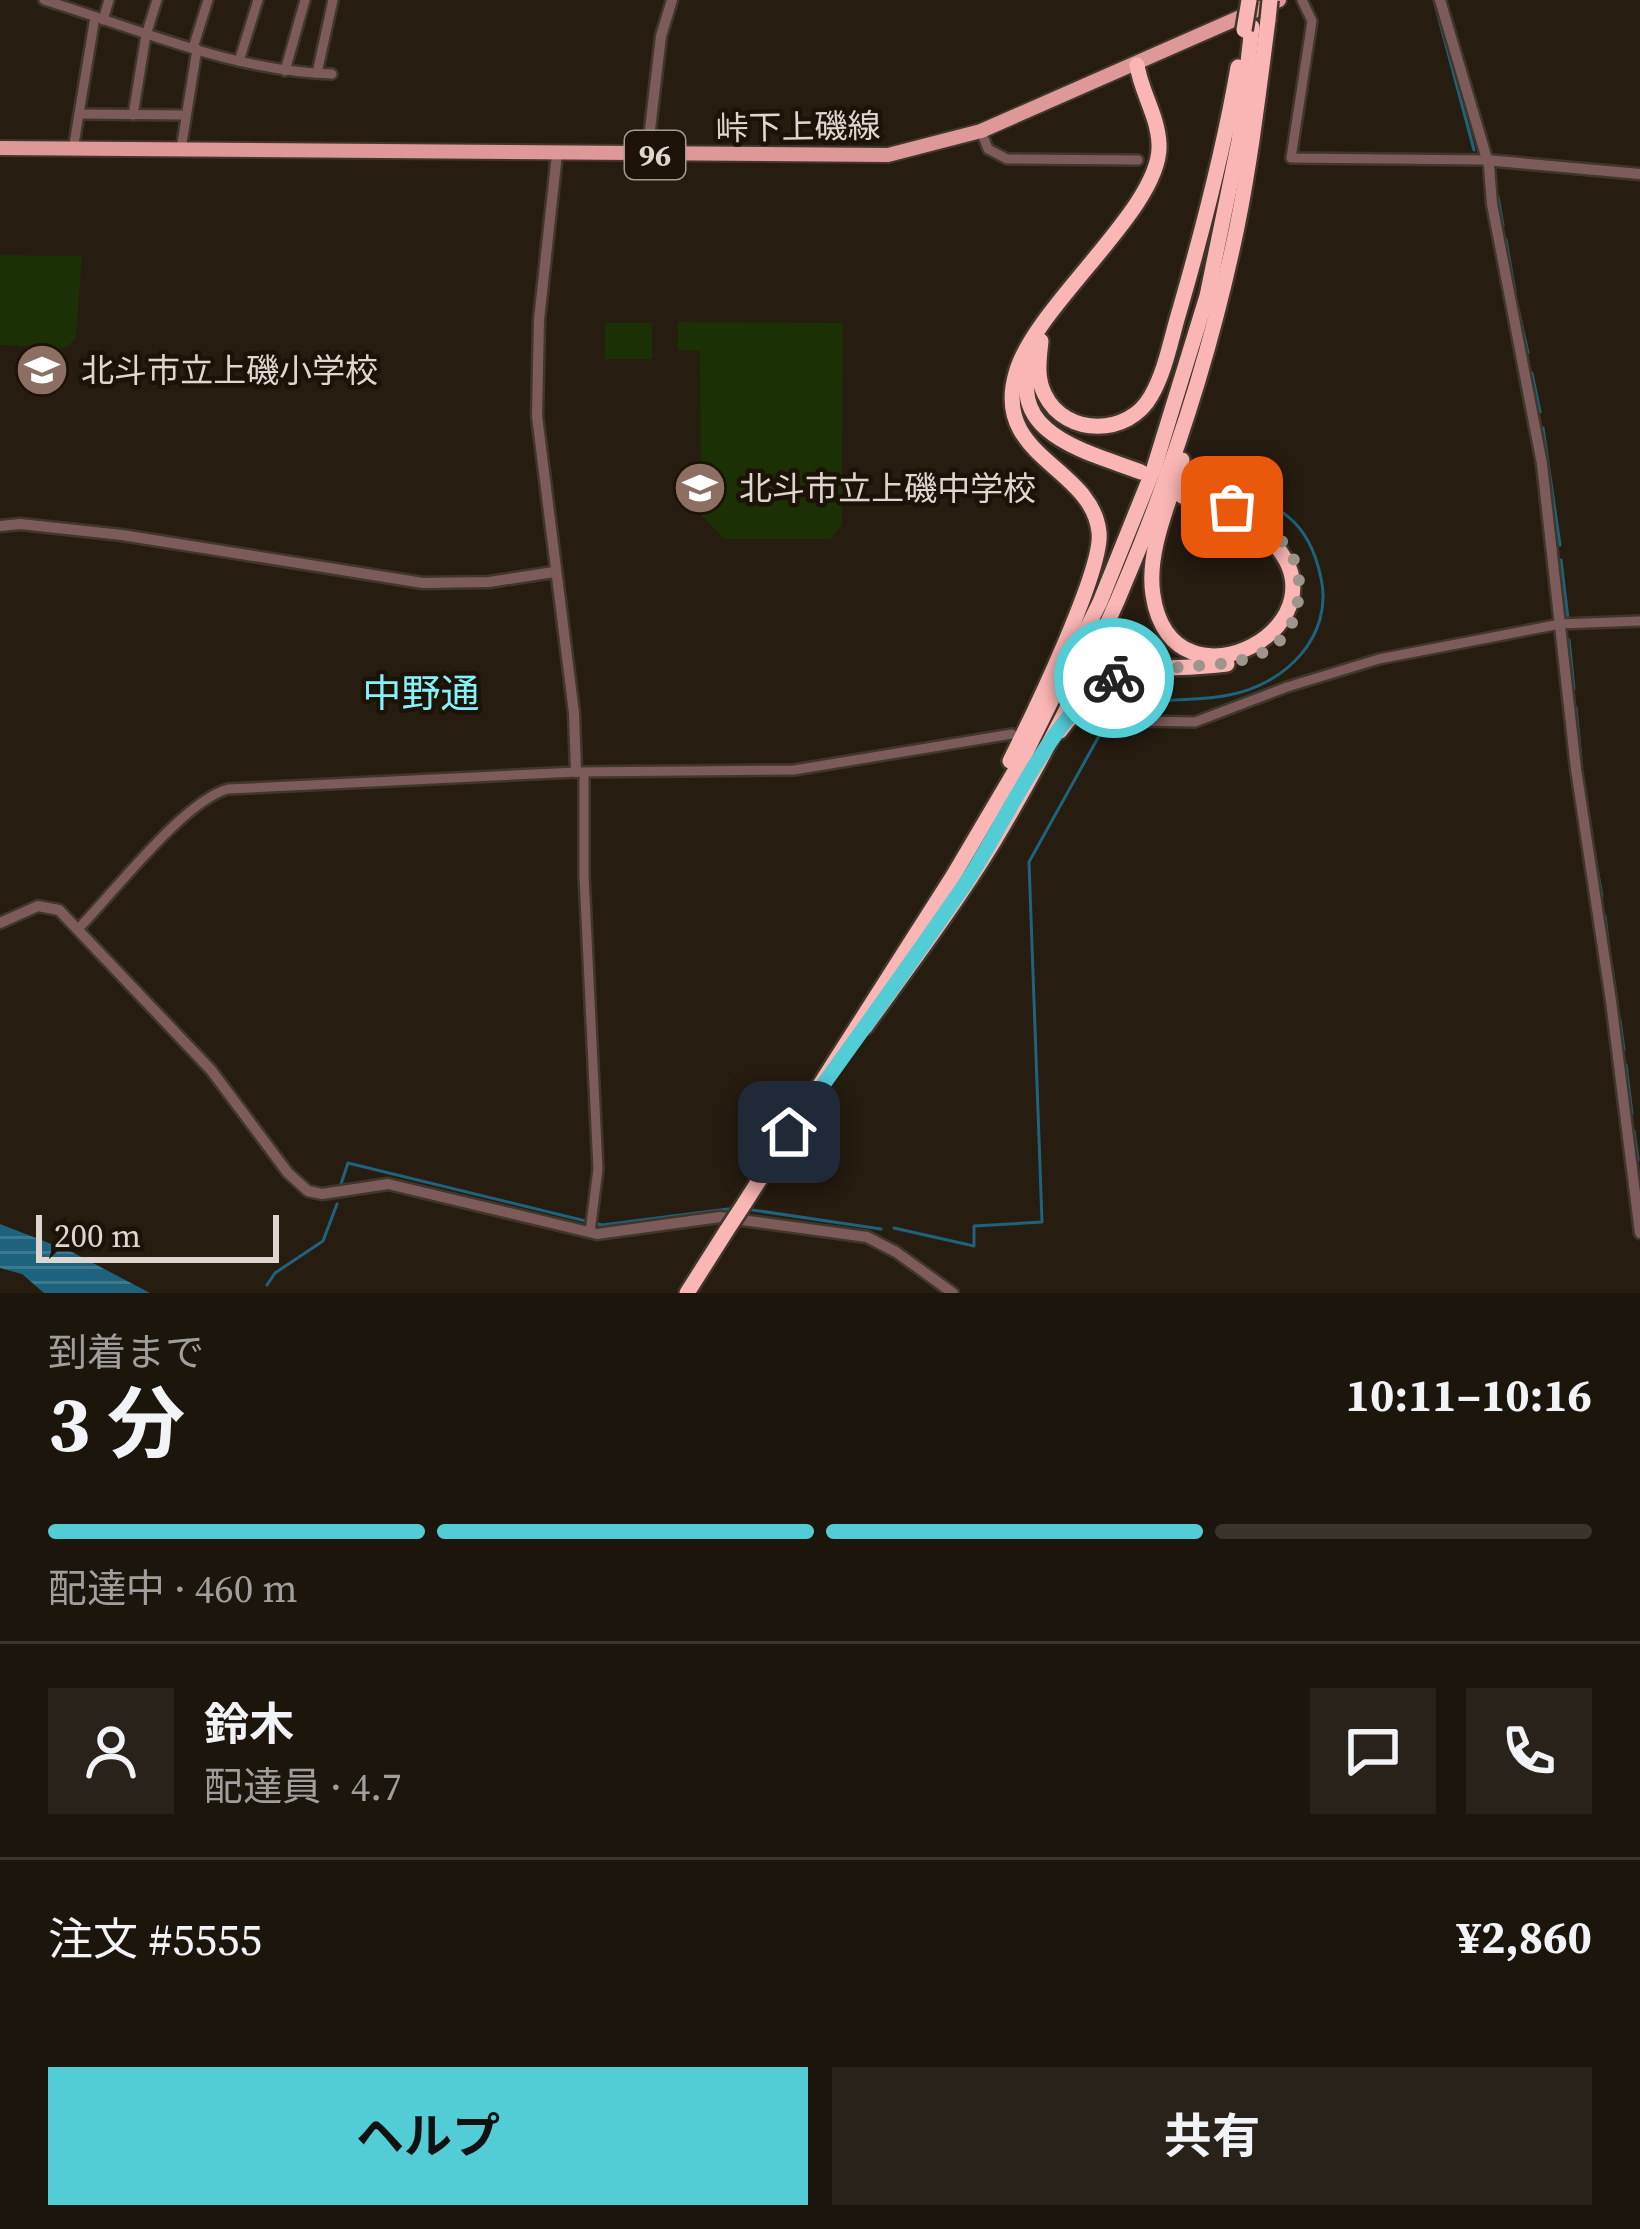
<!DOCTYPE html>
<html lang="ja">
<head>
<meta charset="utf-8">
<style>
	body { margin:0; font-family:"Source Serif 4","Noto Sans JP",serif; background:#29221a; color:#f1f3f6; height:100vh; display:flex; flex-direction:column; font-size:45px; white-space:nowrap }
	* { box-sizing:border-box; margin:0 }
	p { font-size:39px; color:#a09f9d }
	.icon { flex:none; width:66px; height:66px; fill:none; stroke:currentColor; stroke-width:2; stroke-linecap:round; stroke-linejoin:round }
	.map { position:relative; height:1293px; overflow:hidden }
	.sheet { display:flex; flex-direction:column; background:#1c150c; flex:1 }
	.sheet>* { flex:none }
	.scale { position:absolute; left:36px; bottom:30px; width:243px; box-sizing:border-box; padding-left:12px; border:6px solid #ded7cf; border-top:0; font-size:33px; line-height:42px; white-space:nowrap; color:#ded7cf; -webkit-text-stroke:9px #1c1207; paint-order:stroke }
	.pin { position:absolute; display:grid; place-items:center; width:102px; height:102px; color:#fff; margin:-51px; border-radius:24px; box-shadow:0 6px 18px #0006 }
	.courier { position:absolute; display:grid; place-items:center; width:120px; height:120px; margin:-60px; border:9px solid #52ccd5; border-radius:50%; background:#fff; color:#222; box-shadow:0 3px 15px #0007 }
	.head em { font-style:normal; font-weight:700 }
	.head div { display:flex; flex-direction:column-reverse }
	.head { display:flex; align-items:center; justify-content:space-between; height:204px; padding:0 48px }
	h1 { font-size:78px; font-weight:700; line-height:90px }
	.bar { display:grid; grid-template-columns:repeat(4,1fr); gap:18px 12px; align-content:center; height:144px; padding:0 48px }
	.bar i { height:15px; border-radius:9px; background:#3a342d }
	.bar .active { background:#52ccd5 }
	.bar p { grid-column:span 4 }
	.line { display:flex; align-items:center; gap:30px; padding:0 48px; border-top:3px solid #3a342d }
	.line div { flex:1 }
	.round { display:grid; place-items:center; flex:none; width:126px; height:126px; border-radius:0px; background:#29221a }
	.button { display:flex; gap:24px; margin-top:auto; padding:24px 48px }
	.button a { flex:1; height:138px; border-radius:0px; background:#52ccd5; color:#111; font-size:48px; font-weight:700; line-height:138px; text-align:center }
	.button a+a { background:#29221a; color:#f1f3f6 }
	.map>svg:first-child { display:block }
	.park { fill:#1b3004 }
	.water { fill:url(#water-rules) }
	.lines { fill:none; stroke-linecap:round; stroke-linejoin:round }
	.stream { stroke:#1d637d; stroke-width:3 }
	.minor-casing { stroke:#40362b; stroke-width:14 }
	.tertiary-casing { stroke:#40362b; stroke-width:15 }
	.primary-casing { stroke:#40362b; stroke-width:18 }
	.motorway-casing { stroke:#40362b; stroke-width:20 }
	.minor { stroke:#7d5b5a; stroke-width:9 }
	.tertiary { stroke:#7d5b5a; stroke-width:10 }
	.primary { stroke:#de9897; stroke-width:14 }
	.motorway { stroke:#fab6b4; stroke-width:15 }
	.motorway-bridge-casing { stroke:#40362b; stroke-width:20; stroke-linecap:butt }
	.motorway-bridge { stroke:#fab6b4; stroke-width:15 }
	.done { stroke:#9e968c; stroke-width:12; stroke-dasharray:0 21.6 }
	.route { stroke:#52ccd5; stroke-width:15 }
	.labels { text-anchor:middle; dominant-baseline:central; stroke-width:9; stroke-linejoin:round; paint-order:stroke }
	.shield { fill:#1c1207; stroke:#a49c93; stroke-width:3 }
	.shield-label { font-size:30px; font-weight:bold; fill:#ded7cf }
	.street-label { font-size:33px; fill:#ded7cf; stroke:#1c1207 }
	.poi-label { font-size:33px; fill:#ded7cf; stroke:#1c1207; text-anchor:start }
	.quarter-label { font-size:39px; fill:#85f1f9; stroke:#1c1207 }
</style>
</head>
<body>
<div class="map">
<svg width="1640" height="1293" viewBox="0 0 1640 1293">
	<defs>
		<pattern id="water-rules" width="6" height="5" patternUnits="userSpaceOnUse" patternTransform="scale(3)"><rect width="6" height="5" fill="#1d637d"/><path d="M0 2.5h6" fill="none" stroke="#3d798e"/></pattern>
	</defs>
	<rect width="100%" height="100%" fill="#261c10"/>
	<g class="park">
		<path d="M 0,255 L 82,256 L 76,338 L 65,348 L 0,345 Z"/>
		<path d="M 678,322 L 843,323 L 842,525 L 830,539 L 725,539 L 701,515 L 700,351 L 678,350 Z"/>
		<rect x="605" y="323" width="47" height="36"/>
	</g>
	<path class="water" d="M 0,1224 L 72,1252 L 150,1293 L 44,1293 L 22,1274 L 0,1268 Z"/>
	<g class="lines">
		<g class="stream">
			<path d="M 1434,0 L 1474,150"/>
			<path d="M 1498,197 L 1503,226"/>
			<path d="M 1506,240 L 1515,291"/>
			<path d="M 1518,308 L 1528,353"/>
			<path d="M 1532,373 L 1540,412"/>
			<path d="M 1543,428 L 1560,545"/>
			<path d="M 1561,560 L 1568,619"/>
			<path d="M 1569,640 L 1574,689"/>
			<path d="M 1576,708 L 1581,759"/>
			<path d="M 1120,711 C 1157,695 1191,703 1229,695 C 1284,685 1334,637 1321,578 C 1307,510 1270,504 1212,483"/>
			<path d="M 1583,777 L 1592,837"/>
			<path d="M 1594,851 L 1602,896"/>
			<path d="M 1605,916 L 1609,949"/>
			<path d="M 1612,967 L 1617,1002"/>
			<path d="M 1620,1020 L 1624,1050"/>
			<path d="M 1626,1065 L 1632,1114"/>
			<path d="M 1634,1131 L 1638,1160"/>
			<path d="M 341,1184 L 348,1163 L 602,1225 L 736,1208"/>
			<path d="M 746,1209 L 881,1229"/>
			<path d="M 894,1228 L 974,1246 L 974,1226 L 1042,1222 L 1029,862 L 1099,736"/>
			<path d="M 267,1285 L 275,1273 L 323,1241 L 337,1204"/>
		</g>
		<g class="minor-casing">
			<g id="minor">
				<path d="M 44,0 C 139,29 232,71 332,74"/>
				<path d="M 1302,0 L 1312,21 L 1291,158 L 1486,160"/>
				<path d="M 103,20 L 109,0"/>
				<path d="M 193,48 L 208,0"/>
				<path d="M 239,61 L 258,0"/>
				<path d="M 285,71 L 305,0"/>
				<path d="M 317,73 L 333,0"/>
				<path d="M 79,114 L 186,115"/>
				<path d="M 133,115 L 146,35 L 157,0"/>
				<path d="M 981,131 L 988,149 L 1007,159 L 1138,160"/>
				<path d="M 181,149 L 197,49"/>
				<path d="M 73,150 L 95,17"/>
				<path d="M 1087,720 L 1195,722 L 1287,687 L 1379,659 L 1560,624 L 1640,621"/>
				<path d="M 584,773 L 584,876 L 598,1169 L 590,1232"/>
				<path d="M 78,929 C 112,895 183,801 228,789 L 576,772 L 794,770 L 1012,734"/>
			</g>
		</g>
		<g class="tertiary-casing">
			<g id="tertiary">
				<path d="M 1440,0 L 1489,166 L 1492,204 L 1542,464 L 1576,769 L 1611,1001 L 1640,1233"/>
				<path d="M 557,154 L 539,320 L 537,416 L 574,713 L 576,772"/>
				<path d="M 647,155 L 661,36 L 672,0"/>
				<path d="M 1486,160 L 1640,174"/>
				<path d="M 0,526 L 20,524 L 122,535 L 423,583 L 489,582 L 554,572"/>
				<path d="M 0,923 L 38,906 L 59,910 L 211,1070 L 288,1173 L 308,1191 L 322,1194 L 388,1184 L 597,1234 L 720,1217 L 867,1237 L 896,1252 L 953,1293"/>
			</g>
		</g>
		<g class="primary-casing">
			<path id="primary" d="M 0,148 L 888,155 L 981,131 L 1279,0"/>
		</g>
		<g class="motorway-casing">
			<g id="motorway">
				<path d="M 1041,341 C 1039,360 1036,378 1045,395 C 1066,437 1129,436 1151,396 C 1166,370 1171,338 1180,309 C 1203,229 1224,149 1238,67"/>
				<path d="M 1034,355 C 1001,434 1086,451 1141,472"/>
				<path d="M 1182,496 C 1209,507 1243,516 1265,535 C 1363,621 1172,724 1153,595 C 1146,551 1170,502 1182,460"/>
				<path d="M 1060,731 C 1121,651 1139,675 1227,664"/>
				<path d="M 1010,761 C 1030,721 1104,569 1099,532 C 1092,466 991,458 1016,373 C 1035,305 1163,207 1159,144 C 1158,116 1141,92 1137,65"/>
				<path d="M 865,1027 C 909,966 955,905 994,841 C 1106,654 1193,440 1237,227 C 1251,158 1259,89 1268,20"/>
				<path d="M 744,1204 L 953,876 L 1025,754 L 1100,602 L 1154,468 L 1207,296 L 1239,141 L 1252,27"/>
				<path d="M 687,1293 L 727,1230"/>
			</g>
		</g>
		<use href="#minor" class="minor"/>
		<use href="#tertiary" class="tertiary"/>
		<use href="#primary" class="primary"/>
		<use href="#motorway" class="motorway"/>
		<g class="motorway-bridge-casing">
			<g id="motorway-bridge">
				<path d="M 1268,20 L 1270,0"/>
				<path d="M 1244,30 L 1249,0"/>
				<path d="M 727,1230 L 744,1204"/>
			</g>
		</g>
		<use href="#motorway-bridge" class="motorway-bridge"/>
	</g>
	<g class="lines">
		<path class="done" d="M 1114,678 C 1177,652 1297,693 1299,587 C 1300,545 1265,523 1232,507"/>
		<path class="route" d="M 789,1132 C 848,1050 908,968 965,884 C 1002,830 1056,704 1114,678"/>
	</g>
	<defs>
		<g id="school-disc" transform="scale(2.7)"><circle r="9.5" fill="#8d6e63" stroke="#1c1207"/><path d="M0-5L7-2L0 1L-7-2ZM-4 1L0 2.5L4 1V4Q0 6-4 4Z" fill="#fff"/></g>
	</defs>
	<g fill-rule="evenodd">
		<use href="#school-disc" x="42" y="370"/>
		<use href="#school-disc" x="700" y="488"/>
	</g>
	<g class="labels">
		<rect class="shield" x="625" y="131" width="60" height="48" rx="9"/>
		<g class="shield-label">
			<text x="655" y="155">96</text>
		</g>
		<g class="street-label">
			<text transform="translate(798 127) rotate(-1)">峠下上磯線</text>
		</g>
		<g class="poi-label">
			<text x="81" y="370">北斗市立上磯小学校</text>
			<text x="739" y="488">北斗市立上磯中学校</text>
		</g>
		<g class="quarter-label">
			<text x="421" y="693">中野通</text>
		</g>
	</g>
</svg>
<div class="scale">200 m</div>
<div class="pin" style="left:1232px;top:507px;background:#ea580c"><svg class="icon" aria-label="bag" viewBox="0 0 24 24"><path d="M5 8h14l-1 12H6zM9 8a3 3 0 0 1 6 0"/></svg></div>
<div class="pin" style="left:789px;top:1132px;background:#1f2937"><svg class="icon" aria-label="home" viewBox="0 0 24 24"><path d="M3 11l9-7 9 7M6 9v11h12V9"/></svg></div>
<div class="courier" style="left:1114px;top:678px"><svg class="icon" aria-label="bike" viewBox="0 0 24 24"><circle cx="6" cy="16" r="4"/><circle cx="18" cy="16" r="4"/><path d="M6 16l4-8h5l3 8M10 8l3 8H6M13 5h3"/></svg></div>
</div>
<section class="sheet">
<div class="head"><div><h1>3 分</h1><p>到着まで</p></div><em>10:11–10:16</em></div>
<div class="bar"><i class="active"></i><i class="active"></i><i class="active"></i><i></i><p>配達中 · 460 m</p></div>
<div class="line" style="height:216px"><a class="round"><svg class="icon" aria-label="person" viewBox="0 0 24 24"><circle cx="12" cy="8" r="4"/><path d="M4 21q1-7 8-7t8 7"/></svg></a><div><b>鈴木</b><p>配達員 · 4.7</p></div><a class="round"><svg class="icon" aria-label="chat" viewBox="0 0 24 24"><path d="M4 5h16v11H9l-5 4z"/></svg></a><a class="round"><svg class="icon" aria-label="phone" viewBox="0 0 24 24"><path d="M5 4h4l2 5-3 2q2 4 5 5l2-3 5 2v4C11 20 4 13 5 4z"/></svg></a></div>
<div class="line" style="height:156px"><div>注文 #5555</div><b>¥2,860</b></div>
<div class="button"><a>ヘルプ</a><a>共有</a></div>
</section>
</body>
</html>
